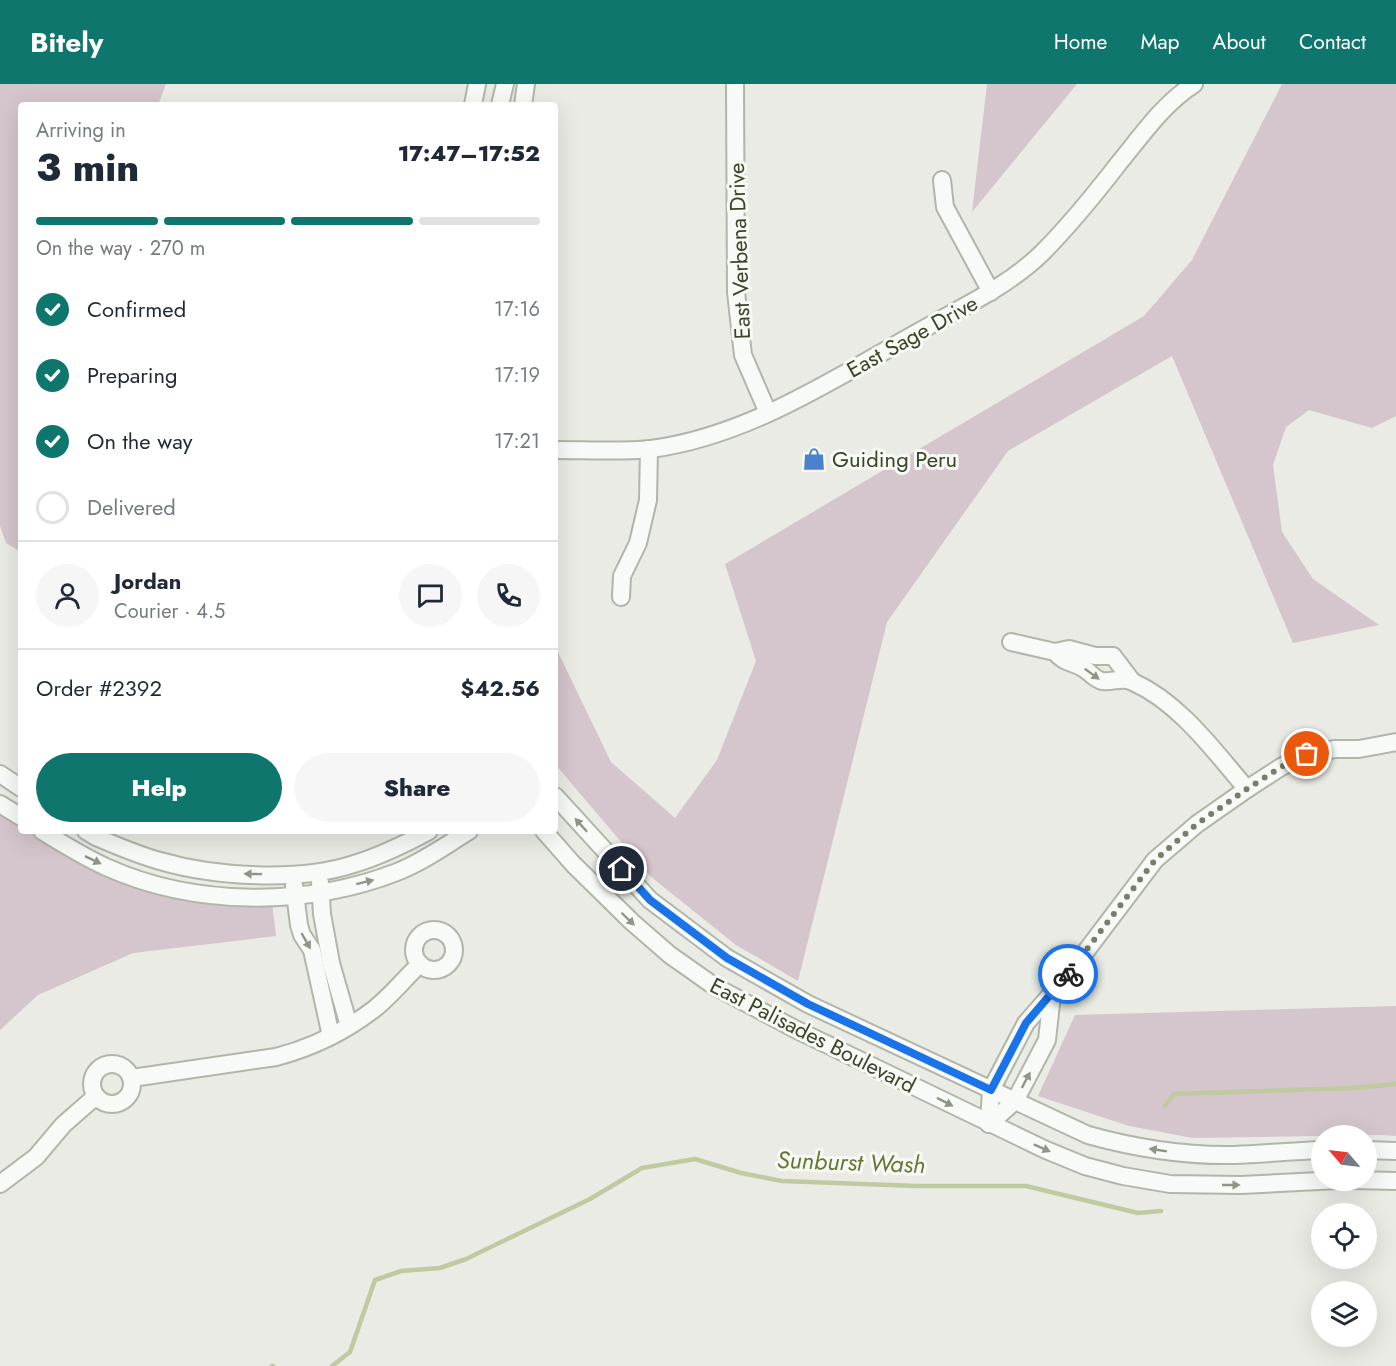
<!DOCTYPE html>
<html lang="en">
<head>
<meta charset="utf-8">
<style>
	body { margin:0; font-family:Jost,sans-serif; background:#f6f6f7; color:#1f2937; height:100vh; display:flex; flex-direction:column; font-size:22px; white-space:nowrap }
	* { box-sizing:border-box; margin:0 }
	p { font-size:20px; color:#747a83 }
	.icon { flex:none; width:33px; height:33px; fill:none; stroke:currentColor; stroke-width:2; stroke-linecap:round; stroke-linejoin:round }
	.map { position:relative; flex:1; overflow:hidden }
	.side { position:absolute; left:18px; top:18px; width:540px; height:732px; display:flex; flex-direction:column; background:#fff; border-radius:6px; box-shadow:0 6px 24px #0002 }
	.side>* { flex:none }
	.needle { width:39px; rotate:298deg }
	.tools { position:absolute; left:1311px; top:1041px; display:grid; gap:12px }
	.tools a { display:grid; place-items:center; width:66px; height:66px; border-radius:50%; background:#fff; box-shadow:0 6px 24px #0002; font-size:30px }
	.pin { position:absolute; display:grid; place-items:center; width:51px; height:51px; color:#fff; margin:-26px; border:3px solid #fff; border-radius:50%; box-shadow:0 2px 6px #0007 }
	.courier { position:absolute; display:grid; place-items:center; width:60px; height:60px; margin:-30px; border:4px solid #1a73e8; border-radius:50%; background:#fff; color:#222; box-shadow:0 2px 8px #0007 }
	.head em { font-style:normal; font-weight:800 }
	.head div { display:flex; flex-direction:column-reverse }
	.head { display:flex; align-items:center; justify-content:space-between; height:102px; padding:0 18px }
	h1 { font-size:39px; font-weight:800; line-height:45px }
	.bar { display:grid; grid-template-columns:repeat(4,1fr); gap:9px 6px; align-content:center; height:72px; padding:0 18px }
	.bar i { height:8px; border-radius:4px; background:#e0e1e3 }
	.bar .active { background:#0f766e }
	.bar p { grid-column:span 4 }
	.line { display:flex; align-items:center; gap:15px; padding:0 18px; border-top:2px solid #e0e1e3 }
	.line div { flex:1 }
	.round { display:grid; place-items:center; flex:none; width:63px; height:63px; border-radius:32px; background:#f6f6f7 }
	ol { padding:0 18px; list-style:none }
	li { display:flex; align-items:center; gap:18px; height:66px }
	li p { margin-inline-start:auto }
	li .icon { padding:6px; border-radius:50%; background:#0f766e; color:#fff; stroke-width:4 }
	li:last-child { color:#747a83 }
	li i { width:33px; height:33px; border:3px solid #e0e1e3; border-radius:50% }
	.cta { display:flex; gap:12px; margin-top:auto; padding:12px 18px }
	.cta a { flex:1; height:69px; border-radius:36px; background:#0f766e; color:#fff; font-size:24px; font-weight:800; line-height:69px; text-align:center }
	.cta a+a { background:#f6f6f7; color:#1f2937 }
	header { display:flex; align-items:center; gap:36px; box-sizing:border-box; height:84px; padding:0 30px; background:#0f766e; color:#fff }
	header strong { font-size:28px }
	nav { display:flex; gap:33px; margin-inline-start:auto; font-size:21px }
	.map>svg:first-child { display:block }
	.green { fill:#d5c5cd }
	.lines { fill:none; stroke-linecap:round; stroke-linejoin:round }
	.stream { stroke:#c0caa0; stroke-width:4.5 }
	.minor-casing { stroke:#b1b6a9; stroke-width:20 }
	.minor { stroke:#f8faf7; stroke-width:16 }
	.oneway { fill:#909687 }
	.done { stroke:#787e6c; stroke-width:6; stroke-dasharray:0 10.8 }
	.route { stroke:#1a73e8; stroke-width:8 }
	.labels { text-anchor:middle; dominant-baseline:central; stroke-width:6; stroke-linejoin:round; paint-order:stroke }
	.street-label { font-size:22px; fill:#3b442b; stroke:#f7f9f4 }
	.poi-label { font-size:22px; fill:#3b442b; stroke:#f7f9f4; text-anchor:start }
	.water-label { font-size:24px; font-style:italic; fill:#657836; stroke:#f7f9f4 }
</style>
</head>
<body>
<header>
<strong>Bitely</strong>
<nav><a>Home</a><a>Map</a><a>About</a><a>Contact</a></nav>
</header>
<div class="map">
<svg width="1396" height="1282" viewBox="0 0 1396 1282">
	<rect width="100%" height="100%" fill="#e9ebe4"/>
	<g class="green">
		<path d="M 0,0 L 166,0 L 158,21 L 21,21 L 21,468 L 6,459 L 0,442 Z"/>
		<path d="M 987,0 L 1077,0 L 972,128 Z"/>
		<path d="M 1282,0 L 1396,0 L 1396,332 L 1372,344 L 1309,326 L 1286,343 L 1273,381 L 1282,448 L 1313,495 L 1379,541 L 1293,559 L 1172,272 L 1008,367 L 887,538 L 798,897 L 736,861 L 650,792 L 555,680 L 555,562 L 611,678 L 675,734 L 717,676 L 756,577 L 725,480 L 1144,232 L 1192,176 Z"/>
		<path d="M 0,726 L 21,740 L 21,747 L 32,747 L 78,776 L 272,818 L 276,852 L 133,869 L 38,911 L 0,946 Z"/>
		<path d="M 1396,922 L 1396,1052 L 1382,1051 L 1193,1054 L 1129,1042 L 1038,1012 L 1075,931 Z"/>
	</g>
	<g class="lines">
		<g class="stream">
			<path d="M 1165,1022 L 1174,1010 L 1352,1004 L 1396,1000"/>
			<path d="M 272,1282 L 273,1282"/>
			<path d="M 332,1282 L 350,1268 L 375,1196 L 401,1187 L 440,1184 L 466,1175 L 590,1115 L 642,1084 L 695,1075 L 741,1089 L 782,1097 L 916,1102 L 1026,1102 L 1138,1129 L 1161,1127"/>
		</g>
		<g class="minor-casing">
			<g id="minor">
				<path d="M 735,0 L 736,208 L 743,271 L 768,329"/>
				<path d="M 473,21 L 477,0"/>
				<path d="M 500,21 L 505,0"/>
				<path d="M 523,21 L 526,0"/>
				<path d="M 942,96 L 945,123 L 991,208"/>
				<path d="M 555,366 C 586,366 620,368 651,365 C 749,352 835,294 920,247 C 962,223 1007,203 1042,169 C 1070,141 1095,110 1119,79 C 1142,51 1163,20 1194,0"/>
				<path d="M 621,513 L 622,492 L 638,459 L 648,416 L 649,365"/>
				<path d="M 1011,558 L 1055,568 L 1069,565 L 1095,572 L 1113,572 L 1132,597"/>
				<path d="M 1055,568 C 1065,580 1071,577 1083,584 C 1089,587 1094,595 1102,597 C 1112,599 1122,592 1133,598 C 1180,619 1214,667 1247,705"/>
				<path d="M 0,690 L 21,704"/>
				<path d="M 555,712 L 650,816 L 727,874 L 808,920 L 1088,1051 C 1135,1064 1184,1072 1234,1071 C 1263,1070 1292,1067 1322,1066"/>
				<path d="M 0,720 L 21,733"/>
				<path d="M 42,747 C 63,760 84,773 106,783 C 195,823 307,823 397,788 C 423,778 446,761 469,747"/>
				<path d="M 86,747 L 96,753 C 117,762 138,771 160,777 C 215,793 299,798 354,780 C 380,772 405,760 429,747"/>
				<path d="M 544,747 L 573,780 L 632,838 L 670,871 L 714,902 L 795,945 L 1046,1066 L 1085,1082 L 1123,1092 L 1170,1100 L 1241,1101 L 1339,1096"/>
				<path d="M 320,798 L 322,830 L 331,879 L 349,942"/>
				<path d="M 294,801 L 299,841 L 302,851 L 312,866 L 331,952"/>
				<circle cx="434" cy="866" r="20"/>
				<circle cx="112" cy="1000" r="20"/>
				<path d="M 132,994 L 276,973 C 311,964 344,948 373,926 C 390,913 404,895 420,880"/>
				<path d="M 989,1040 L 991,1006 L 1026,939 L 1068,891 L 1155,776 L 1197,740 L 1247,705 L 1281,683 L 1307,670 L 1335,665 L 1359,665 L 1396,658"/>
				<path d="M 989,1040 L 1015,1017 L 1047,956 L 1052,911"/>
				<path d="M 1366,1066 L 1396,1067"/>
				<path d="M 1353,1096 L 1396,1097"/>
				<path d="M 0,1100 L 36,1073 L 63,1041 L 96,1012"/>
			</g>
		</g>
		<use href="#minor" class="minor"/>
	</g>
	<defs><path id="oneway-solid" d="M-6-.8H1V-3.2L6.5 0L1 3.2V.8H-6Z" transform="scale(1.5)"/></defs>
	<g class="oneway">
		<use href="#oneway-solid" transform="translate(1092 590) rotate(36)"/>
		<use href="#oneway-solid" transform="translate(581 741) rotate(-132)"/>
		<use href="#oneway-solid" transform="translate(93 776) rotate(26)"/>
		<use href="#oneway-solid" transform="translate(253 790) rotate(-179)"/>
		<use href="#oneway-solid" transform="translate(365 798) rotate(-14)"/>
		<use href="#oneway-solid" transform="translate(628 835) rotate(44)"/>
		<use href="#oneway-solid" transform="translate(306 857) rotate(60)"/>
		<use href="#oneway-solid" transform="translate(1026 996) rotate(-62)"/>
		<use href="#oneway-solid" transform="translate(945 1018) rotate(27)"/>
		<use href="#oneway-solid" transform="translate(1042 1064) rotate(24)"/>
		<use href="#oneway-solid" transform="translate(1158 1066) rotate(-171)"/>
		<use href="#oneway-solid" transform="translate(1231 1101)"/>
	</g>
	<g class="lines">
		<path class="done" d="M 1068,890 L 1155,776 L 1197,740 L 1247,705 L 1281,683 L 1307,670"/>
		<path class="route" d="M 622,785 L 650,816 L 727,874 L 808,920 L 991,1006 L 1026,939 L 1068,890"/>
	</g>
	<defs>
		<g id="shop-bare" transform="scale(1.8)"><path d="M-5-2.5h2.3a2.7 3.5 0 0 1 5.4 0H5L5.5 6h-11ZM-1.5-2.5h3a1.5 2.3 0 0 0-3 0Z" fill="#4c82cd" stroke="#f7f9f4" stroke-width="2.5" paint-order="stroke"/></g>
	</defs>
	<g fill-rule="evenodd">
		<use href="#shop-bare" x="814" y="375"/>
	</g>
	<g class="labels">
		<g class="street-label">
			<text transform="translate(739 167) rotate(-92)">East Verbena Drive</text>
			<text transform="translate(912 252) rotate(-29)">East Sage Drive</text>
			<text transform="translate(813 951) rotate(27)">East Palisades Boulevard</text>
		</g>
		<g class="poi-label">
			<text x="832" y="375">Guiding Peru</text>
		</g>
		<g class="water-label">
			<text transform="translate(851 1078) rotate(2)">Sunburst Wash</text>
		</g>
	</g>
</svg>
<div class="tools">
<a><svg class="needle" viewBox="-14 -14 28 28"><path d="M0-13l5 13h-10z" fill="#e53935"/><path d="M0 13l5-13h-10z" fill="#747a83"/></svg></a>
<a><svg class="icon" aria-label="locate" viewBox="0 0 24 24"><circle cx="12" cy="12" r="6"/><path d="M12 2v4M12 18v4M2 12h4M18 12h4"/></svg></a>
<a><svg class="icon" aria-label="layers" viewBox="0 0 24 24"><path d="M12 4l9 5-9 5-9-5zM3 14l9 5 9-5"/></svg></a>
</div>
<div class="pin" style="left:1307px;top:670px;background:#ea580c"><svg class="icon" aria-label="bag" viewBox="0 0 24 24"><path d="M5 8h14l-1 12H6zM9 8a3 3 0 0 1 6 0"/></svg></div>
<div class="pin" style="left:622px;top:785px;background:#1f2937"><svg class="icon" aria-label="home" viewBox="0 0 24 24"><path d="M3 11l9-7 9 7M6 9v11h12V9"/></svg></div>
<div class="courier" style="left:1068px;top:890px"><svg class="icon" aria-label="bike" viewBox="0 0 24 24"><circle cx="6" cy="16" r="4"/><circle cx="18" cy="16" r="4"/><path d="M6 16l4-8h5l3 8M10 8l3 8H6M13 5h3"/></svg></div>
<section class="side">
<div class="head"><div><h1>3 min</h1><p>Arriving in</p></div><em>17:47–17:52</em></div>
<div class="bar"><i class="active"></i><i class="active"></i><i class="active"></i><i></i><p>On the way · 270 m</p></div>
<ol>
<li><svg class="icon" aria-label="check" viewBox="0 0 24 24"><path d="M5 12l5 5 9-10"/></svg>Confirmed<p>17:16</p></li>
<li><svg class="icon" aria-label="check" viewBox="0 0 24 24"><path d="M5 12l5 5 9-10"/></svg>Preparing<p>17:19</p></li>
<li><svg class="icon" aria-label="check" viewBox="0 0 24 24"><path d="M5 12l5 5 9-10"/></svg>On the way<p>17:21</p></li>
<li><i></i>Delivered</li>
</ol>
<div class="line" style="height:108px"><a class="round"><svg class="icon" aria-label="person" viewBox="0 0 24 24"><circle cx="12" cy="8" r="4"/><path d="M4 21q1-7 8-7t8 7"/></svg></a><div><b>Jordan</b><p>Courier · 4.5</p></div><a class="round"><svg class="icon" aria-label="chat" viewBox="0 0 24 24"><path d="M4 5h16v11H9l-5 4z"/></svg></a><a class="round"><svg class="icon" aria-label="phone" viewBox="0 0 24 24"><path d="M5 4h4l2 5-3 2q2 4 5 5l2-3 5 2v4C11 20 4 13 5 4z"/></svg></a></div>
<div class="line" style="height:78px"><div>Order #2392</div><b>$42.56</b></div>
<div class="cta"><a>Help</a><a>Share</a></div>
</section>
</div>
</body>
</html>
